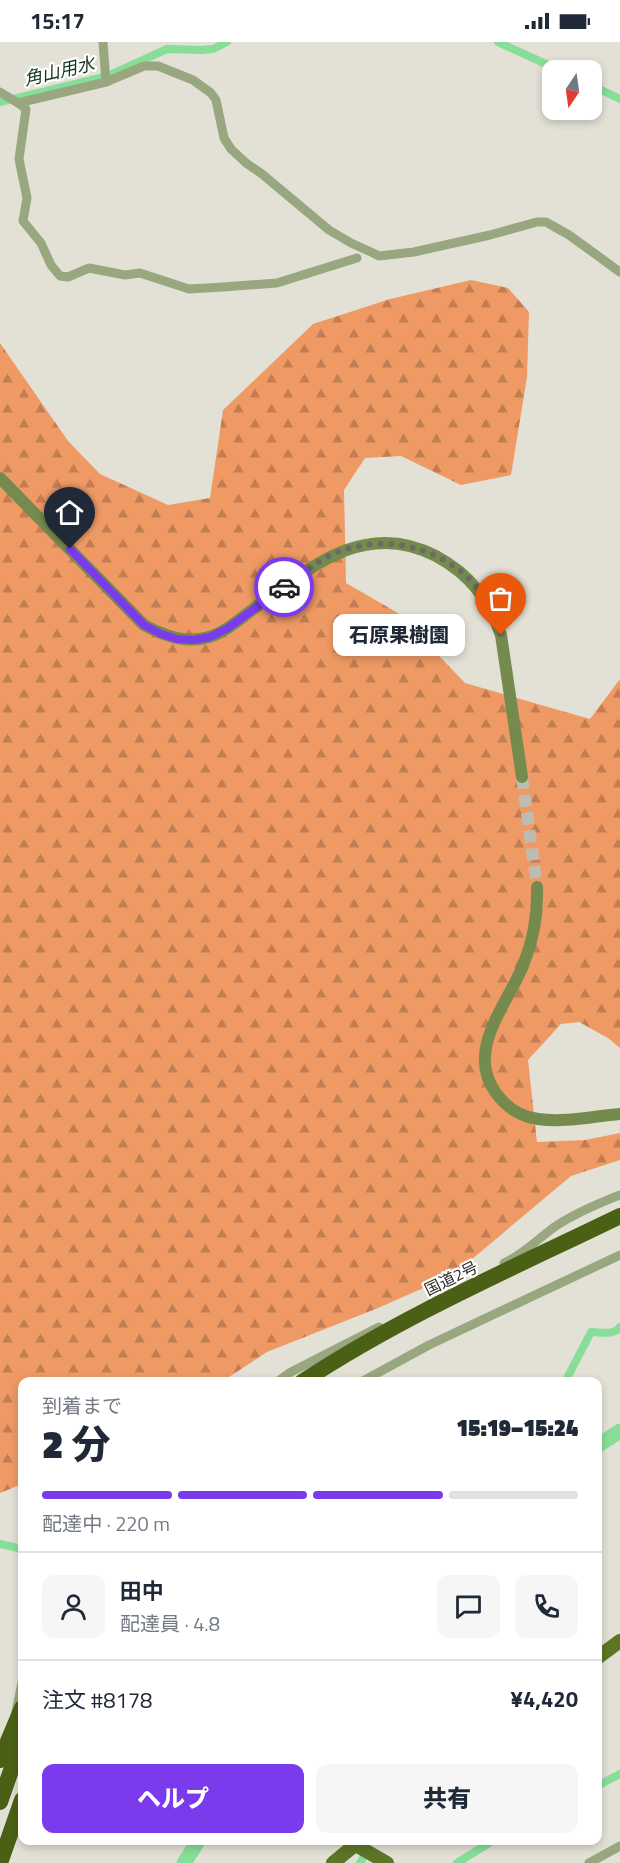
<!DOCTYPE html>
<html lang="ja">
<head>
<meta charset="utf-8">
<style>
	body { margin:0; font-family:"Titillium Web","Noto Sans JP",sans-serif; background:#f6f6f7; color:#1f2937; height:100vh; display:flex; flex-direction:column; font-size:22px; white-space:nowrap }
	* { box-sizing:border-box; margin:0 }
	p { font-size:20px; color:#747a83 }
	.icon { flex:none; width:33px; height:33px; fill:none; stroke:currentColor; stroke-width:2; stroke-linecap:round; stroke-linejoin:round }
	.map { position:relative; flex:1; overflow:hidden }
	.panel { position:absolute; left:18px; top:1335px; width:584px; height:468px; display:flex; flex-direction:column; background:#fff; border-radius:12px; box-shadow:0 3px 9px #0003 }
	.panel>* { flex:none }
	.needle { width:39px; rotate:193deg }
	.buttons { position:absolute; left:542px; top:18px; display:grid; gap:12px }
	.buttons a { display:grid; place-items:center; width:60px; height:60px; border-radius:12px; background:#fff; box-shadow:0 3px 9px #0003; font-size:30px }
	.pin { position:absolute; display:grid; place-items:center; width:51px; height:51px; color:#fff; margin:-62px -26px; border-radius:50% 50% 50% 0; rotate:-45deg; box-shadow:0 0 6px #0007 }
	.pin .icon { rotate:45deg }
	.courier { position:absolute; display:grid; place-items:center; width:60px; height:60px; margin:-30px; border:4px solid #7c3aed; border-radius:50%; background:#fff; color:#222; box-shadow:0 2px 8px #0007 }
	.bubble { position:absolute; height:42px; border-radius:12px; background:#fff; box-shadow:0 3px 9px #0003; font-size:20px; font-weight:800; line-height:42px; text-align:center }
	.overview em { font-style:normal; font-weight:800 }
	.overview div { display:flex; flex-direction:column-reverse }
	.overview { display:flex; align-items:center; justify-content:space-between; height:102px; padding:0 24px }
	h1 { font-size:39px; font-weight:800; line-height:45px }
	.bar { display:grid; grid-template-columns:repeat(4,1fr); gap:9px 6px; align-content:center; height:72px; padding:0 24px }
	.bar i { height:8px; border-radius:4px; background:#e0e1e3 }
	.bar .on { background:#7c3aed }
	.bar p { grid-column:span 4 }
	.line { display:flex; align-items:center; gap:15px; padding:0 24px; border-top:2px solid #e0e1e3 }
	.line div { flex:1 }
	.round { display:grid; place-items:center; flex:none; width:63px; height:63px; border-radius:12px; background:#f6f6f7 }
	.action { display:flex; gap:12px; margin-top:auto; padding:12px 24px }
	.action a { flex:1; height:69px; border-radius:12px; background:#7c3aed; color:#fff; font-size:24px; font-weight:800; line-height:69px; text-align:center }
	.action a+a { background:#f6f6f7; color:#1f2937 }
	.status { display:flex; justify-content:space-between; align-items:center; height:42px; padding:0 30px; background:#fff; direction:ltr }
	.status svg { height:16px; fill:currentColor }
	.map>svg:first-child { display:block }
	.forest { fill:url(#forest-firs) }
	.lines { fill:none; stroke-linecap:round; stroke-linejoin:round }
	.canal { stroke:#86de98; stroke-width:8 }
	.river { stroke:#86de98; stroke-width:15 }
	.secondary-tunnel { stroke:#bebcb2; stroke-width:12; stroke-dasharray:12 6; stroke-linecap:butt }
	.street { stroke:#98a780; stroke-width:9 }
	.secondary { stroke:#758b4e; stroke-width:12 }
	.primary { stroke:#5c7626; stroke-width:14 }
	.highway { stroke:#4a6115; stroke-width:16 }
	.highway-bridge { stroke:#4a6115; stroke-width:16 }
	.done { stroke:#6b6a63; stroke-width:6; stroke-dasharray:0 10.8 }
	.route { stroke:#7c3aed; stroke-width:8 }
	.labels { text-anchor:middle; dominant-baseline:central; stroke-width:4.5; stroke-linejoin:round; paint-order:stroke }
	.street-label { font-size:16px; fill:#2b2a26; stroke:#fff }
	.water-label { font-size:18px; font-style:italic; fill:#13371c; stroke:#fff }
</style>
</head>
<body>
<div class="status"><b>15:17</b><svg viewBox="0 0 49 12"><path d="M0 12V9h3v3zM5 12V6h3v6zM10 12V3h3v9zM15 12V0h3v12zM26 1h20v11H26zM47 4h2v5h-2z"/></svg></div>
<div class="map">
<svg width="620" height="1821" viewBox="0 0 620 1821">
	<defs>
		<pattern id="forest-firs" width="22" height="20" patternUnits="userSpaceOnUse" patternTransform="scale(1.5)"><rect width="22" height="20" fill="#ef9a64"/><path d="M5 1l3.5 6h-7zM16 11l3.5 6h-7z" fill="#c27e52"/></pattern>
	</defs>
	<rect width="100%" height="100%" fill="#e3e1d5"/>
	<path class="forest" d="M 471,238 L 508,246 L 529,270 L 527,335 L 511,433 L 461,443 L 401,414 L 365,416 L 344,448 L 346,541 L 398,571 L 465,641 L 590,677 L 620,637 L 620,1006 L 608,996 L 579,980 L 561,982 L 528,1018 L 537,1100 L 585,1098 L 620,1091 L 620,1118 L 571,1134 L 453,1233 L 378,1266 L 267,1310 L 223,1339 L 22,1340 L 22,1442 L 0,1451 L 0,301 L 68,399 L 100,432 L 168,463 L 210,456 L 223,368 L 313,282 L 390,257 Z"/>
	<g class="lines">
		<g class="canal">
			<path d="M 498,0 L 559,28"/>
			<path d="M 591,43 L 620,57"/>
			<path d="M 0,60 L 108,34 L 167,7 L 201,8 L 213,7 L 227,0"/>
			<path d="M 565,1340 L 591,1290 C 600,1290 614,1294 620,1285"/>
			<path d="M 0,1502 L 22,1507"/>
			<path d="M 597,1744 L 620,1732"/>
			<path d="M 360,1821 L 363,1816"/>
			<path d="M 457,1821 L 494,1798"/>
		</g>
		<g class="river">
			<path d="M 597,1404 L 620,1389"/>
			<path d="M 184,1821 L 199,1798"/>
		</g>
		<path class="secondary-tunnel" d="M 522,735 L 537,845"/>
		<g class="street">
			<path d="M 103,0 L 106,40"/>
			<path d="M 0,50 L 18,61 L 106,40 L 144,24 L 158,24 L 193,38 L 211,51 L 216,58 L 224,96 L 231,107 L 246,121 L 262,132 L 329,188 L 351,201 L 371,210 L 379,214 L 414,210 L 490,193 L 537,180 L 546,180 L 569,193 L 620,230"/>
			<path d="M 18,61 L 26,67 L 19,117 L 27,156 L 23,179 L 41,201 L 51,223 L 60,234 L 68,235 L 89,226 L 125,233 L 140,231 L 189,247 L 223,245 L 277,241 L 357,216"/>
			<path d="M 504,1221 C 522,1213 537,1198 553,1186 C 573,1172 597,1162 620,1153"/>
			<path d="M 277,1340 L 291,1330 L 379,1285"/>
			<path d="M 361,1340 L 429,1303 L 620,1213"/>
			<path d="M 16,1670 L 22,1641"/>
			<path d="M 589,1821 L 620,1804"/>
		</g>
		<g class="secondary">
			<path d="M 0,436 L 144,583 C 165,594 186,602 209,595 C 225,590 239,578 252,568 C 307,528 363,476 436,514 C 471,533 488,557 501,593 L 522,735"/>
			<path d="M 537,845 C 538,872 534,896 524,921 C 509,961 464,1008 496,1051 C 506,1065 521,1075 538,1077 C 564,1081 594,1074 620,1072"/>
		</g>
		<g class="primary">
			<path d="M 597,1616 L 620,1599"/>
			<path d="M 347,1798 L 387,1821"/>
			<path d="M 333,1821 L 361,1798"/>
		</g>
		<g class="highway">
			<path d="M 302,1340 C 402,1274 513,1226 620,1174"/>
			<path d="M 0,1718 L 22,1666"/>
			<path d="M 0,1821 L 22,1758"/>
		</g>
		<path class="highway-bridge" d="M 0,1760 L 22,1697"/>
	</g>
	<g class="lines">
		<path class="done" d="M 284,545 C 300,534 315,520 333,512 C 379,492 434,502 469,537 C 485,552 494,573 501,593"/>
		<path class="route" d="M 70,507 L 144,583 L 161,592 L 177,597 L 194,598 L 210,595 L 228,586 L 284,545"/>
	</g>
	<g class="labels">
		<g class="street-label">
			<text transform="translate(451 1236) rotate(-26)">国道2号</text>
		</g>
		<g class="water-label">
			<text transform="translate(59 29) rotate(-13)">角山用水</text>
		</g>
	</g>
</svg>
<div class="buttons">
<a><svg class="needle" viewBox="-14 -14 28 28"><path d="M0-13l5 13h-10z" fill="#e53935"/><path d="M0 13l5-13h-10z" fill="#747a83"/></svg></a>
</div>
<div class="pin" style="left:501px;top:593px;background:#ea580c"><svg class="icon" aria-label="bag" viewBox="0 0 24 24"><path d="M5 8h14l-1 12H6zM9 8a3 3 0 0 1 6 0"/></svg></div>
<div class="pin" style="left:70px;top:507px;background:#1f2937"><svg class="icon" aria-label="home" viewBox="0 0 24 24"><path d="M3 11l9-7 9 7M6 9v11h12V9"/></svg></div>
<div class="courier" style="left:284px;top:545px"><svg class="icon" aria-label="car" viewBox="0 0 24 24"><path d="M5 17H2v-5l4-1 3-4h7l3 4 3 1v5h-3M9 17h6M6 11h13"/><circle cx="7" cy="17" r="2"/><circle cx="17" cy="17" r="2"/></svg></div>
<div class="bubble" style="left:333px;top:572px;width:132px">石原果樹園</div>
<section class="panel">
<div class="overview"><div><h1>2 分</h1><p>到着まで</p></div><em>15:19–15:24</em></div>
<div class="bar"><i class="on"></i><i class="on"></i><i class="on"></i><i></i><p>配達中 · 220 m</p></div>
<div class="line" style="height:108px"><a class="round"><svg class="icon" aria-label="person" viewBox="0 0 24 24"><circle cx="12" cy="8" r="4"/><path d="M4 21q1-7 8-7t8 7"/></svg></a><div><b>田中</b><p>配達員 · 4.8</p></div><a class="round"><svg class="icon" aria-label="chat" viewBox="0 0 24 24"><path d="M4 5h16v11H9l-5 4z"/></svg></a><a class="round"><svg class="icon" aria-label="phone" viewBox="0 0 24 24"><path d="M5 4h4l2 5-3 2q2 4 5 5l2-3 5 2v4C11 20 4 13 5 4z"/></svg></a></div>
<div class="line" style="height:78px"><div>注文 #8178</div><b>¥4,420</b></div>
<div class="action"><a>ヘルプ</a><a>共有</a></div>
</section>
</div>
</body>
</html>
